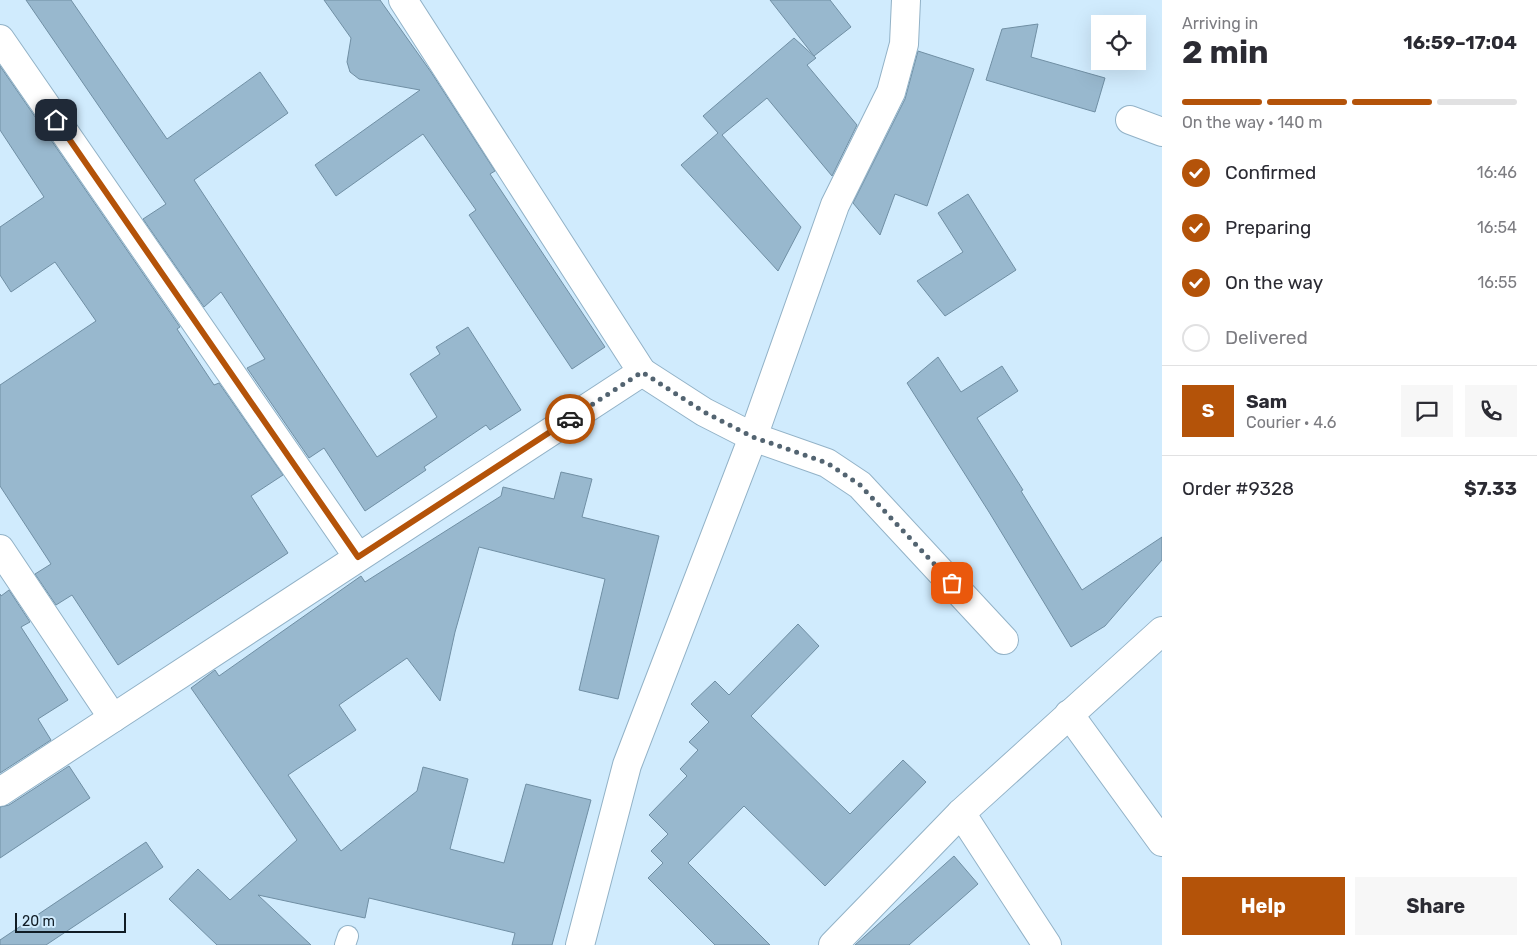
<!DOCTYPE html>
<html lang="en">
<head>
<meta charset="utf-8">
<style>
	body { margin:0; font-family:Rubik,sans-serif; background:#f7f7f7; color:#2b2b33; height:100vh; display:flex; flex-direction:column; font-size:19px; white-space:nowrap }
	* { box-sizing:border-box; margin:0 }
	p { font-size:16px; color:#7c7c81 }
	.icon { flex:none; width:28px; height:28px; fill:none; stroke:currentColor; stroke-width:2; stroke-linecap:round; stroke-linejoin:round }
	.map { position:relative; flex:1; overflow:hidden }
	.drawer { display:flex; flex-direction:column; background:#fff; width:375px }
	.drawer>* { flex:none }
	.controls { position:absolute; left:1091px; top:15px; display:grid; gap:10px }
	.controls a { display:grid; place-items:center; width:55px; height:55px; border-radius:0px; background:#fff; box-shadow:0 5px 20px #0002; font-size:25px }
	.scale { position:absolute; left:15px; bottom:12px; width:111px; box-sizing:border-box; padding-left:5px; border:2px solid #101c25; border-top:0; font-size:14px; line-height:18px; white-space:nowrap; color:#101c25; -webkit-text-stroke:4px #d0ebfd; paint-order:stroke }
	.pin { position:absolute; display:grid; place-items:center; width:42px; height:42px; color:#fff; margin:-21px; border-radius:10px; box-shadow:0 2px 8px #0006 }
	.courier { position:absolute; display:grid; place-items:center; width:50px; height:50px; margin:-25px; border:4px solid #b45309; border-radius:50%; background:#fff; color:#222; box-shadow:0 1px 6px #0007 }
	.head em { font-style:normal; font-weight:700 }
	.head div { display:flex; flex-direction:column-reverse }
	.head { display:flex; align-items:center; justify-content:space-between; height:85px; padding:0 20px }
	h1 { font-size:32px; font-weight:700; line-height:38px }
	.bar { display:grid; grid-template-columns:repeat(4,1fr); gap:8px 5px; align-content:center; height:60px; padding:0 20px }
	.bar i { height:6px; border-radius:4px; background:#e1e1e2 }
	.bar .on { background:#b45309 }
	.bar p { grid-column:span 4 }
	.line { display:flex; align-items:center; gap:12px; padding:0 20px; border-top:1px solid #e1e1e2 }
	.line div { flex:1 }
	.round { display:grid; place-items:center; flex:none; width:52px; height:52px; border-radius:0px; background:#f7f7f7 }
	ol { padding:0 20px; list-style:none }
	li { display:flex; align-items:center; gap:15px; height:55px }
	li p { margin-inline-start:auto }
	li .icon { padding:5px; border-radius:50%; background:#b45309; color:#fff; stroke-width:4 }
	li:last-child { color:#7c7c81 }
	li i { width:28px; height:28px; border:2px solid #e1e1e2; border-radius:50% }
	.action { display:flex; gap:10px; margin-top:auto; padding:10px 20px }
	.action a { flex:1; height:58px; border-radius:0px; background:#b45309; color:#fff; font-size:20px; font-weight:700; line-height:58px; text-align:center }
	.action a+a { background:#f7f7f7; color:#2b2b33 }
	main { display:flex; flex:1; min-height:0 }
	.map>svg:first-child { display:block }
	.building { fill:#98b8ce; stroke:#708fa4 }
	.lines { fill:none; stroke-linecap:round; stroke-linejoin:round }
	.service-casing { stroke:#92b2c7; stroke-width:22 }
	.minor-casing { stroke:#92b2c7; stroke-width:30 }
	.service { stroke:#fff; stroke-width:20 }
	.minor { stroke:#fff; stroke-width:28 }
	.done { stroke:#536471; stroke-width:5; stroke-dasharray:0 9 }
	.route { stroke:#b45309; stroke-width:6 }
</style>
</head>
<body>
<main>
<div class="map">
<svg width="1162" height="945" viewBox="0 0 1162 945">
	<rect width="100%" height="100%" fill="#d0ebfd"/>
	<g class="building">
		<path d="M 26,0 L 71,0 L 167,139 L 260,72 L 288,113 L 194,180 L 377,457 L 437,417 L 410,374 L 440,354 L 436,347 L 468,327 L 521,410 L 490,430 L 486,425 L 424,467 L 426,470 L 365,511 L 324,448 L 309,458 L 247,368 L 265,359 L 221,292 L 204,307 L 143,219 L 166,204 Z"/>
		<path d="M 324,0 L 380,0 L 431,72 L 495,171 L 490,174 L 605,347 L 572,369 L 469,215 L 476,210 L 423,134 L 336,196 L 315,165 L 420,90 L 359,79 L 350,72 L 347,62 L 351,38 Z"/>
		<path d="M 770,0 L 830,0 L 851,27 L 814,56 Z"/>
		<path d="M 1038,24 L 1031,57 L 1105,78 L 1095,112 L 986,80 L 1002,29 Z"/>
		<path d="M 794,38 L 816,58 L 807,65 L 857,125 L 832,176 L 767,98 L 722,135 L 801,227 L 778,271 L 681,165 L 718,133 L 703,116 Z"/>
		<path d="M 918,51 L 974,69 L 927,206 L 895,194 L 880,235 L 853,203 L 905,99 Z"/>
		<path d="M 0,66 L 180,327 L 177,329 L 214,385 L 219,383 L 283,475 L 251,496 L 288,553 L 118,665 L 72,595 L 56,605 L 35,574 L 51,564 L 0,486 L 0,385 L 96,321 L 55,262 L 11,292 L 0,275 L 0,227 L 44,197 L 0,130 Z"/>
		<path d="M 968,194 L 1016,270 L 945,316 L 917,281 L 963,252 L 938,213 Z"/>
		<path d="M 938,357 L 961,392 L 1002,366 L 1018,391 L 977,418 L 1023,490 L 1021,491 L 1082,590 L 1162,537 L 1162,560 L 1105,626 L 1071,647 L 989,512 L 907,383 Z"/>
		<path d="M 561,472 L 592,479 L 582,517 L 659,536 L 618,699 L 579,690 L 605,579 L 479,547 L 455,632 L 440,701 L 407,658 L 339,705 L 356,730 L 288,775 L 341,851 L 417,791 L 423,767 L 468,779 L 450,849 L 504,863 L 526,784 L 591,800 L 552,945 L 512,945 L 515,933 L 369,898 L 365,918 L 258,895 L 311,945 L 217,945 L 169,899 L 198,869 L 230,900 L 297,840 L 191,688 L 215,670 L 219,676 L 361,576 L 365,582 L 501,496 L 503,487 L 554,499 Z"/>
		<path d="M 9,590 L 30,622 L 21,627 L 68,700 L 38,719 L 51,740 L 0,773 L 0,594 L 1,596 Z"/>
		<path d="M 798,624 L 819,646 L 751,716 L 850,814 L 903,760 L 926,782 L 825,886 L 744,806 L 688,863 L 770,945 L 715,945 L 648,878 L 663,863 L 651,851 L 668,834 L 649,815 L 687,776 L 680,769 L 698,750 L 689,742 L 709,722 L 691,704 L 715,681 L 729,695 Z"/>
		<path d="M 69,766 L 90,798 L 0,858 L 0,807 L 9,805 Z"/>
		<path d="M 146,842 L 163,867 L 46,945 L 0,945 L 0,940 Z"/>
		<path d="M 954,856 L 978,884 L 909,945 L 855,945 Z"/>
	</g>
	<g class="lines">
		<g class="service-casing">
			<path id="service" d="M 345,945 L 348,936"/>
		</g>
		<g class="minor-casing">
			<g id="minor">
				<path d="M 0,39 L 358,557"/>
				<path d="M 1130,120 L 1162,132"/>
				<path d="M 642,372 L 704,412 L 753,437 L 827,463 L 860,485 L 1004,640"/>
				<path d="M 0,549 L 113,718 L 642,372 L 403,0"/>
				<path d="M 1069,714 L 1162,842"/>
				<path d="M 0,792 L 113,718"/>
				<path d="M 961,813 L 1047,945"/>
				<path d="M 580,945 L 627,765 L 753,437 L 835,205 L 891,92 L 904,44 L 906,0"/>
				<path d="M 833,945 L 961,813 L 1162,631"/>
			</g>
		</g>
		<use href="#service" class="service"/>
		<use href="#minor" class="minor"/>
	</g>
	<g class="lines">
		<path class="done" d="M 570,419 L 642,372 L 704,412 L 753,437 L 827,463 L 860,485 L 952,583"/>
		<path class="route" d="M 56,120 L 358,557 L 570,419"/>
	</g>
</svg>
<div class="controls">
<a><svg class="icon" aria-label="locate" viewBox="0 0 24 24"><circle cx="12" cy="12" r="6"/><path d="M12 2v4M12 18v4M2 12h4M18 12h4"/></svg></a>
</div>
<div class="scale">20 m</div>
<div class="pin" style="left:952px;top:583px;background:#ea580c"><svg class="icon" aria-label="bag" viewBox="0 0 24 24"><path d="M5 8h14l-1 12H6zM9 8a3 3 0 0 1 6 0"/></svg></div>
<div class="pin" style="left:56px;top:120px;background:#1f2937"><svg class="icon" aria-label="home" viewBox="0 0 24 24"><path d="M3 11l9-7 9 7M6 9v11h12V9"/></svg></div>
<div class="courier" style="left:570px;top:419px"><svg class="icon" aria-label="car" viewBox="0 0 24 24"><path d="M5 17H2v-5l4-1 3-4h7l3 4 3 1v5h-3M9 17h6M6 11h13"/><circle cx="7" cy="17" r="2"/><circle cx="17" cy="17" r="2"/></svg></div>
</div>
<section class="drawer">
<div class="head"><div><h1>2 min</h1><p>Arriving in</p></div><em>16:59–17:04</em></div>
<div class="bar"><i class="on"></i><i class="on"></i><i class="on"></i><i></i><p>On the way · 140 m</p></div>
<ol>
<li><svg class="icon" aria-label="check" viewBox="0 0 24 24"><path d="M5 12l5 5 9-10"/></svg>Confirmed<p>16:46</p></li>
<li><svg class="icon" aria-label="check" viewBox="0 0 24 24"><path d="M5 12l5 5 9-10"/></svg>Preparing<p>16:54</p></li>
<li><svg class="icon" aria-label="check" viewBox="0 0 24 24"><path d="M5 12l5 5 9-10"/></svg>On the way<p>16:55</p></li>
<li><i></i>Delivered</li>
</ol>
<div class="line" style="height:90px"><b class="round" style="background:#b45309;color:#fff">S</b><div><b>Sam</b><p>Courier · 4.6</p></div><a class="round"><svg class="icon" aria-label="chat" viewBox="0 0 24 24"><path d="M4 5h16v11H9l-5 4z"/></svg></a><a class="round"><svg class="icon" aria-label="phone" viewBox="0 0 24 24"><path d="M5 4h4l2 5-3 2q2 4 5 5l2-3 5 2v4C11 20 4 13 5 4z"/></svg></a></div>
<div class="line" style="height:65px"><div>Order #9328</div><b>$7.33</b></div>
<div class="action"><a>Help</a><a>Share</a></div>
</section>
</main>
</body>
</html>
